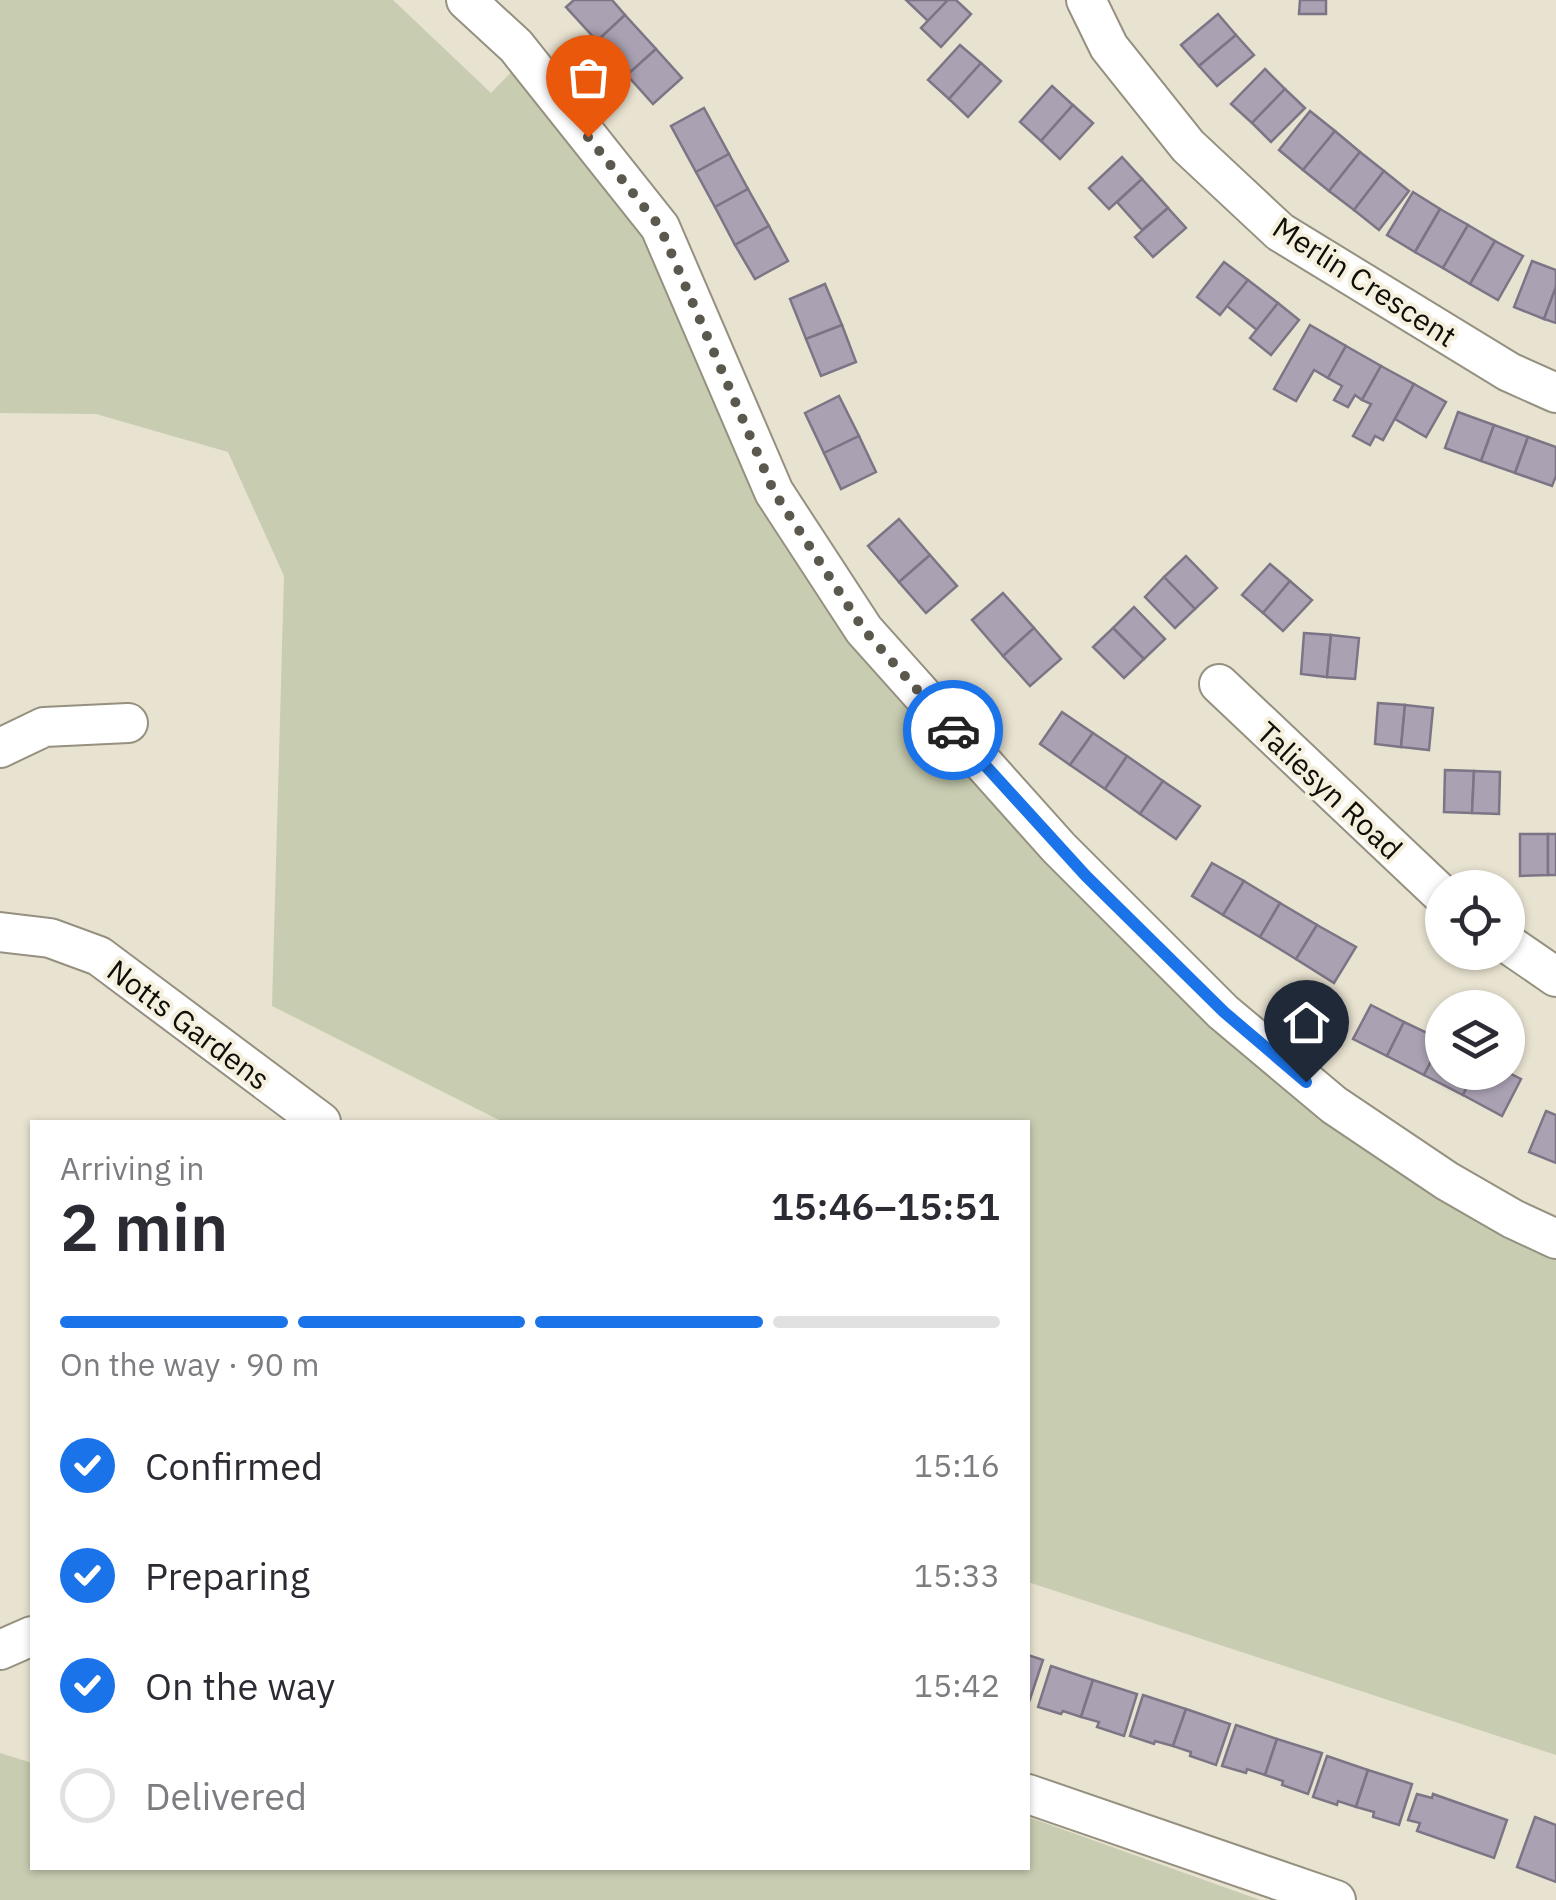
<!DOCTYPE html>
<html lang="en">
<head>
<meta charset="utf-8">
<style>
	body { margin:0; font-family:"IBM Plex Sans",sans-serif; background:#f7f7f7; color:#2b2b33; height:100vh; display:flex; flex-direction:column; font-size:38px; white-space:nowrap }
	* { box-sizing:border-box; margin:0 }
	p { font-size:32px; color:#7c7c81 }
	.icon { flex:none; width:55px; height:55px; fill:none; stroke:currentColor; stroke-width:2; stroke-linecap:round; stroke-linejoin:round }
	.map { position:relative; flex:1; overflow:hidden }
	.sheet { position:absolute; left:30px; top:1120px; width:1000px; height:750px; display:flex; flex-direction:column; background:#fff; border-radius:0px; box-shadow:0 2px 8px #0004 }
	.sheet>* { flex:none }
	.fabs { position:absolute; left:1425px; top:870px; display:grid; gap:20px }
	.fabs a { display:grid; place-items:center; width:100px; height:100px; border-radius:50%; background:#fff; box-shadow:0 2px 8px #0004; font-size:50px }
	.pin { position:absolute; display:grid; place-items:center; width:85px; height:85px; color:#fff; margin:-102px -42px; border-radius:50% 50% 50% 0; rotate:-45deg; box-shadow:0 0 10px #0007 }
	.pin .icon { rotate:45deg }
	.courier { position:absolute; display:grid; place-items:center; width:100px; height:100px; margin:-50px; border:8px solid #1a73e8; border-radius:50%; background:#fff; color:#222; box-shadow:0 2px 12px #0007 }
	.headline em { font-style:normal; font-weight:600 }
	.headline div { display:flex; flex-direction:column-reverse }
	.headline { display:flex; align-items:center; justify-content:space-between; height:170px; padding:0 30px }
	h1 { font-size:65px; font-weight:600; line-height:75px }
	.bar { display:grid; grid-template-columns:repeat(4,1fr); gap:15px 10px; align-content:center; height:120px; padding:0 30px }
	.bar i { height:12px; border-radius:8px; background:#e1e1e2 }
	.bar .selected { background:#1a73e8 }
	.bar p { grid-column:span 4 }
	ol { padding:0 30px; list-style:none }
	li { display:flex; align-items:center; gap:30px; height:110px }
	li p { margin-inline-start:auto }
	li .icon { padding:10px; border-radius:50%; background:#1a73e8; color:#fff; stroke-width:4 }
	li:last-child { color:#7c7c81 }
	li i { width:55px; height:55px; border:5px solid #e1e1e2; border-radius:50% }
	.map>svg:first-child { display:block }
	.green { fill:#c8ccb0 }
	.building { fill:#aaa2b3; stroke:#7d7585; stroke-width:2.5 }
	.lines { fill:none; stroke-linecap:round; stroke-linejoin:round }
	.minor-casing { stroke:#95907f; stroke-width:42 }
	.minor { stroke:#fff; stroke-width:38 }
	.done { stroke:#5b584d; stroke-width:10; stroke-dasharray:0 18 }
	.route { stroke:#1a73e8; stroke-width:12 }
	.labels { text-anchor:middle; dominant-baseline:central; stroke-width:8; stroke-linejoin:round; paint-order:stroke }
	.street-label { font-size:30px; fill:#0f0d07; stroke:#f5efdd }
</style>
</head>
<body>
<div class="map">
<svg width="1556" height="1900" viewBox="0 0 1556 1900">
	<rect width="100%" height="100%" fill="#e8e2d0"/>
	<g class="green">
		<path d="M 0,0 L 393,0 L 491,93 L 515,68 L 638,215 L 744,457 L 1113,923 L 1556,1251 L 1556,1755 L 1028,1582 L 1028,1122 L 503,1122 L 272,1006 L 284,576 L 228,452 L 96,414 L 0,413 Z"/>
		<path d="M 0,1753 L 32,1763 L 32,1868 L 1028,1868 L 1028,1817 L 1260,1900 L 0,1900 Z"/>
	</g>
	<g class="building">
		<path d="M 574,0 L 612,0 L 625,15 L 597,41 L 566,7 Z"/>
		<path d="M 906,0 L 948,0 L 928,21 Z"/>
		<path d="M 948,0 L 956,0 L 971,14 L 941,47 L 921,28 Z"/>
		<path d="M 1300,0 L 1326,0 L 1326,14 L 1299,14 Z"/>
		<path d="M 1218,14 L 1236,35 L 1199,66 L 1181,45 Z"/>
		<path d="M 625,15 L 656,49 L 627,75 L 597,41 Z"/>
		<path d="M 1236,35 L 1254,55 L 1217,86 L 1199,66 Z"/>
		<path d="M 960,45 L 981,63 L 949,99 L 928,80 Z"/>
		<path d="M 656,49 L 682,78 L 653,104 L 627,75 Z"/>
		<path d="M 981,63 L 1001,81 L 968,117 L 949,99 Z"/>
		<path d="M 1265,69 L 1285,89 L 1252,123 L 1231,104 Z"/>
		<path d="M 1052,86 L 1073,105 L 1041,141 L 1020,122 Z"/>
		<path d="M 1285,89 L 1305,108 L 1271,142 L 1252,123 Z"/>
		<path d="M 1073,105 L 1093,123 L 1060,159 L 1041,141 Z"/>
		<path d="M 704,108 L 729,154 L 696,172 L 671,126 Z"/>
		<path d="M 1310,111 L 1335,131 L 1303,170 L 1279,150 Z"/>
		<path d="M 1335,131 L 1360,152 L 1329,191 L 1303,170 Z"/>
		<path d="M 1360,152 L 1384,171 L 1354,210 L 1329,191 Z"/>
		<path d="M 729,154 L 748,189 L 715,207 L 696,172 Z"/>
		<path d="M 1122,157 L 1142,179 L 1109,209 L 1089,188 Z"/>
		<path d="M 1384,171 L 1409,191 L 1379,230 L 1354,210 Z"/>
		<path d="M 1142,179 L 1168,208 L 1142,230 L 1117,202 Z"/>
		<path d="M 748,189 L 769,226 L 735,245 L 715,207 Z"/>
		<path d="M 1413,192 L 1440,209 L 1415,252 L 1387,235 Z"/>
		<path d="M 1168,208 L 1186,228 L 1153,257 L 1135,237 Z"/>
		<path d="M 1440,209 L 1468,225 L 1443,268 L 1415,252 Z"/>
		<path d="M 1468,225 L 1495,241 L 1470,284 L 1443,268 Z"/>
		<path d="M 769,226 L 788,261 L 755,279 L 735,245 Z"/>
		<path d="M 1495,241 L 1523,256 L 1498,300 L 1470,284 Z"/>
		<path d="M 1532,261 L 1556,270 L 1556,287 L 1544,319 L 1514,307 Z"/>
		<path d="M 1224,262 L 1248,280 L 1220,315 L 1197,297 Z"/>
		<path d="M 1248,280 L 1278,303 L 1257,330 L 1227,306 Z"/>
		<path d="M 825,284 L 842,325 L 806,339 L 790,299 Z"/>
		<path d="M 1556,287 L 1556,323 L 1544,319 Z"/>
		<path d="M 1278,303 L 1299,320 L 1271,355 L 1250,338 Z"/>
		<path d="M 842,325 L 856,362 L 821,376 L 806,339 Z"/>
		<path d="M 1310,325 L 1346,346 L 1328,378 L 1314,370 L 1296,401 L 1274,389 Z"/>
		<path d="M 1346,346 L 1381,366 L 1362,400 L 1355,395 L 1348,407 L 1334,400 L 1342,386 L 1328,378 Z"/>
		<path d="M 1381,366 L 1414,384 L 1383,440 L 1375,436 L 1370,445 L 1353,436 L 1371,404 L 1362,400 Z"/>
		<path d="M 1414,384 L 1446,402 L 1426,437 L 1395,419 Z"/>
		<path d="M 839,396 L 859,436 L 824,453 L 805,413 Z"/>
		<path d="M 1458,412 L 1494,425 L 1481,461 L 1445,448 Z"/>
		<path d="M 1494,425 L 1528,437 L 1515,473 L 1481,461 Z"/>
		<path d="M 859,436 L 876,472 L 841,489 L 824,453 Z"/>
		<path d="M 1528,437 L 1556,447 L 1556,476 L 1552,486 L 1515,473 Z"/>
		<path d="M 899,519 L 930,555 L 899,582 L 868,546 Z"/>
		<path d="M 930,555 L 957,586 L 926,613 L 899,582 Z"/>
		<path d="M 1186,556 L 1217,588 L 1195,609 L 1164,577 Z"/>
		<path d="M 1270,564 L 1290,581 L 1263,613 L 1242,595 Z"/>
		<path d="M 1164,577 L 1195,609 L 1175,628 L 1145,597 Z"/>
		<path d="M 1290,581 L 1312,600 L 1283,631 L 1263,613 Z"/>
		<path d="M 1003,593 L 1034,628 L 1003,656 L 972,620 Z"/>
		<path d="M 1134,607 L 1165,639 L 1144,659 L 1113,628 Z"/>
		<path d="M 1034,628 L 1061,659 L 1030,686 L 1003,656 Z"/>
		<path d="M 1113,628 L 1144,659 L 1124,678 L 1093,647 Z"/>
		<path d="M 1304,633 L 1331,635 L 1327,677 L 1301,674 Z"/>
		<path d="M 1331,635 L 1359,638 L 1355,679 L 1327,677 Z"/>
		<path d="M 1378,703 L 1405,705 L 1401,747 L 1375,744 Z"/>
		<path d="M 1405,705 L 1433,708 L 1429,750 L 1401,747 Z"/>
		<path d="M 1062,712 L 1093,733 L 1070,765 L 1040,744 Z"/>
		<path d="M 1093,733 L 1127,756 L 1105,789 L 1070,765 Z"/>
		<path d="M 1127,756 L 1163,781 L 1140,814 L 1105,789 Z"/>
		<path d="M 1445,770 L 1474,771 L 1472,813 L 1444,812 Z"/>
		<path d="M 1474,771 L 1500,772 L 1499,814 L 1472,813 Z"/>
		<path d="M 1163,781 L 1200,806 L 1176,839 L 1140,814 Z"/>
		<path d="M 1520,834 L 1548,834 L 1548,875 L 1520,876 Z"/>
		<rect x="1548" y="834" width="8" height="41"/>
		<path d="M 1212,863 L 1244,881 L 1223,915 L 1192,896 Z"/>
		<path d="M 1244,881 L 1280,903 L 1260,937 L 1223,915 Z"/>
		<path d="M 1280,903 L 1317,925 L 1296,959 L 1260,937 Z"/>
		<path d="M 1317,925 L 1356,947 L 1334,983 L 1296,959 Z"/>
		<path d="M 1371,1005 L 1404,1022 L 1387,1056 L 1353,1039 Z"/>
		<path d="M 1404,1022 L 1442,1040 L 1424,1075 L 1387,1056 Z"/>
		<path d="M 1442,1040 L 1442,1072 L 1474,1072 L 1463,1095 L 1424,1075 Z"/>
		<path d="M 1474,1072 L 1507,1072 L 1521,1079 L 1502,1116 L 1463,1095 Z"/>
		<path d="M 1546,1111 L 1556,1115 L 1556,1163 L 1529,1152 Z"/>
		<path d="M 1028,1655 L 1043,1660 L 1028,1705 Z"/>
		<path d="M 1051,1666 L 1093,1680 L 1081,1717 L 1063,1711 L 1061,1714 L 1038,1707 Z"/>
		<path d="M 1093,1680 L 1137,1694 L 1124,1736 L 1097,1727 L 1099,1722 L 1081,1717 Z"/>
		<path d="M 1143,1695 L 1186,1709 L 1173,1746 L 1155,1741 L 1154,1744 L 1130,1736 Z"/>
		<path d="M 1186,1709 L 1230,1724 L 1216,1765 L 1190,1756 L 1191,1752 L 1173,1746 Z"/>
		<path d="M 1236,1725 L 1277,1739 L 1265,1775 L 1247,1769 L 1246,1773 L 1222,1766 Z"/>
		<path d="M 1277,1739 L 1322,1753 L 1308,1794 L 1282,1785 L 1283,1781 L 1265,1775 Z"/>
		<path d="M 1327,1756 L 1368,1770 L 1356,1807 L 1338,1801 L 1337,1805 L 1313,1797 Z"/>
		<path d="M 1368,1770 L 1412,1784 L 1399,1825 L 1373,1817 L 1374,1812 L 1356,1807 Z"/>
		<path d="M 1417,1794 L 1432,1798 L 1433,1794 L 1507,1820 L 1494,1858 L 1417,1831 L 1420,1823 L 1408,1820 Z"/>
		<path d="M 1535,1817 L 1556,1825 L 1556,1882 L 1517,1867 Z"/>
	</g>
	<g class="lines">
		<g class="minor-casing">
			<g id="minor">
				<path d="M 466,0 L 516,46 L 660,227 L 774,492 L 864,630 L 1059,848 L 1223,1012 L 1334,1105 L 1447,1181 L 1513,1219 L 1556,1239"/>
				<path d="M 1086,0 L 1109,47 L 1188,146 L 1280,232 L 1509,372 L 1556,393"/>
				<path d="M 1219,684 L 1442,895"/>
				<path d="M 0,748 L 44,727 L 128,723"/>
				<path d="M 0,932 L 50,938 L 99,956 L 321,1122"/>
				<path d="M 1508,944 L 1556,977"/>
				<path d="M 0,1650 L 32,1636"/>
				<path d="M 1028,1794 L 1336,1900"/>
			</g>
		</g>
		<use href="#minor" class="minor"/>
	</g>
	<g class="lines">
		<path class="done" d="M 588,137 L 660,227 L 774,492 L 864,630 L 953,730"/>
		<path class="route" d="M 953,730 L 1086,876 L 1224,1012 L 1306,1082"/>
	</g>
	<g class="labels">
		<g class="street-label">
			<text transform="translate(1365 281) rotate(33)">Merlin Crescent</text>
			<text transform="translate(1330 790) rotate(43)">Taliesyn Road</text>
			<text transform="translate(189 1024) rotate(37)">Notts Gardens</text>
		</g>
	</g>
</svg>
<div class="fabs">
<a><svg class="icon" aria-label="locate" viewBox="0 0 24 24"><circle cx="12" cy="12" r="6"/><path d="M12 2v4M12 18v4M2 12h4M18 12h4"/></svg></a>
<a><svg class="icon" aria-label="layers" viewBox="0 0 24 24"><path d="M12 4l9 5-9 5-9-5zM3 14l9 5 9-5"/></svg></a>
</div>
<div class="pin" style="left:588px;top:137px;background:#ea580c"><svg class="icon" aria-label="bag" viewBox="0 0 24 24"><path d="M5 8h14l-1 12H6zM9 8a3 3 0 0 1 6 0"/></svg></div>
<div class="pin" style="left:1306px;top:1082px;background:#1f2937"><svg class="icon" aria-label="home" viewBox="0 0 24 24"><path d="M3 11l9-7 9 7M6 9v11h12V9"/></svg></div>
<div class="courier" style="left:953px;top:730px"><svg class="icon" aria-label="car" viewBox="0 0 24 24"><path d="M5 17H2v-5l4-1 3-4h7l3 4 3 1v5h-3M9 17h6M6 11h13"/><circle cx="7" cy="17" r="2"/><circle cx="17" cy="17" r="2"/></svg></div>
<section class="sheet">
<div class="headline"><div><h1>2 min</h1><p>Arriving in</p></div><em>15:46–15:51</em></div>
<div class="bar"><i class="selected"></i><i class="selected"></i><i class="selected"></i><i></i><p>On the way · 90 m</p></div>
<ol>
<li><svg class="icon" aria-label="check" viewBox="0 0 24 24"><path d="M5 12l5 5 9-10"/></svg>Confirmed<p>15:16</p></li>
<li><svg class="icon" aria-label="check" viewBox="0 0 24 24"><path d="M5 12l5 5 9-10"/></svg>Preparing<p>15:33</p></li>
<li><svg class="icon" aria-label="check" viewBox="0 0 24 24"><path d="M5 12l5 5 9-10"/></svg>On the way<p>15:42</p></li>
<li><i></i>Delivered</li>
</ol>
</section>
</div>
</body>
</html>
